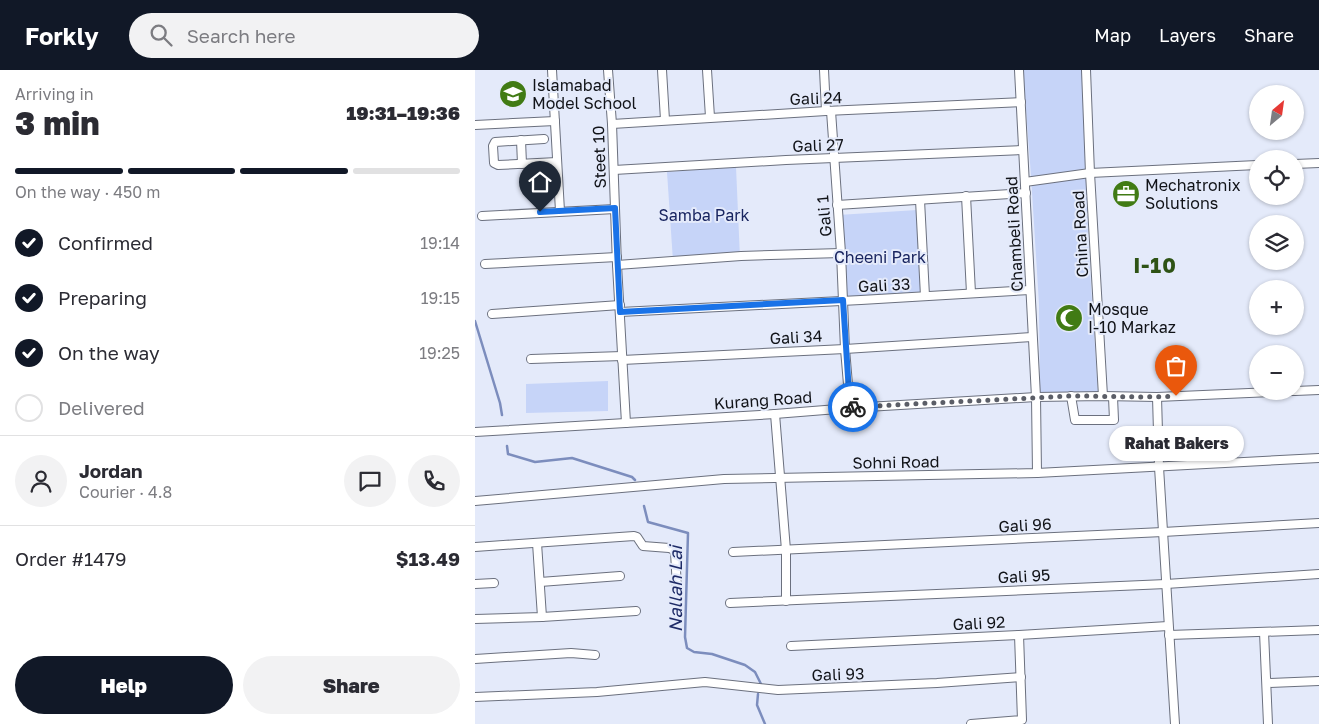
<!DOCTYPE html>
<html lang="en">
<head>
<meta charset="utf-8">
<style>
	body { margin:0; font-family:"Golos Text",sans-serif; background:#f2f2f3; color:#2b2b33; height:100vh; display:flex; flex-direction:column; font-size:19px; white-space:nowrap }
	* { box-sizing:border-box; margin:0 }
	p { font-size:16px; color:#7c7c81 }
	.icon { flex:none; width:28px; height:28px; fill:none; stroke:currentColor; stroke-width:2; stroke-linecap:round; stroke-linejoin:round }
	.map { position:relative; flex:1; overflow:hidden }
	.sheet { display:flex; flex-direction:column; background:#fff; width:475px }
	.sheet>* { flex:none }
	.needle { width:32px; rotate:29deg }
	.tools { position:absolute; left:774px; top:15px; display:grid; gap:10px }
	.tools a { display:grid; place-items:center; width:55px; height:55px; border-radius:50%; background:#fff; box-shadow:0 1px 4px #0004; font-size:25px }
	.pin { position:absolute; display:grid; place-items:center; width:42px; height:42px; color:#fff; margin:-51px -21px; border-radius:50% 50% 50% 0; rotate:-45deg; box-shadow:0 0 5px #0007 }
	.pin .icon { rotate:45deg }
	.courier { position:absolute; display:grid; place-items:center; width:50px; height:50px; margin:-25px; border:4px solid #1a73e8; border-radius:50%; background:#fff; color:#222; box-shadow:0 1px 6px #0007 }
	.bubble { position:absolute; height:35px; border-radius:18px; background:#fff; box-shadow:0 1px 4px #0004; font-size:16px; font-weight:800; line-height:35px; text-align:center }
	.overview em { font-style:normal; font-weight:800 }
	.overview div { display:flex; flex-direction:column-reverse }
	.overview { display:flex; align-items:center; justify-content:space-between; height:85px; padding:0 15px }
	h1 { font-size:32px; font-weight:800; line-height:38px }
	.bar { display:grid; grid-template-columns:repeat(4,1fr); gap:8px 5px; align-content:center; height:60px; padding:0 15px }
	.bar i { height:6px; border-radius:4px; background:#e1e1e2 }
	.bar .selected { background:#111827 }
	.bar p { grid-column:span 4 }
	.line { display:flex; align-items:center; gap:12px; padding:0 15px; border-top:1px solid #e1e1e2 }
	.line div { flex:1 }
	.round { display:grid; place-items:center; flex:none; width:52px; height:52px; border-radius:26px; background:#f2f2f3 }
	ol { padding:0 15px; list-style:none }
	li { display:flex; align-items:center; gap:15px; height:55px }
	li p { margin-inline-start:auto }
	li .icon { padding:5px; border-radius:50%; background:#111827; color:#fff; stroke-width:4 }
	li:last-child { color:#7c7c81 }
	li i { width:28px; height:28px; border:2px solid #e1e1e2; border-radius:50% }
	.action { display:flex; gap:10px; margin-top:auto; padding:10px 15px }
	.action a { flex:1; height:58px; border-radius:30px; background:#111827; color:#fff; font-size:20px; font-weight:800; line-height:58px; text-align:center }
	.action a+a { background:#f2f2f3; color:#2b2b33 }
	header { display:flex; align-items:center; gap:30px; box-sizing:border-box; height:70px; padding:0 25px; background:#111827; color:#fff }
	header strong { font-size:24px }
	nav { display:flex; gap:28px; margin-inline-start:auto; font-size:18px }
	.search { width:350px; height:45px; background:#f2f2f3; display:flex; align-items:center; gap:12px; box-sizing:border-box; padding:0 18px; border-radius:28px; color:#7c7c81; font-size:19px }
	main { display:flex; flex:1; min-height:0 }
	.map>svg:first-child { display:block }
	.green { fill:#c6d4f8 }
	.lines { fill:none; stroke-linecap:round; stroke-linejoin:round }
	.stream { stroke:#7c8dbd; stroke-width:2.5 }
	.minor-casing { stroke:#6b707e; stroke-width:10 }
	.minor { stroke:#fff; stroke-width:8 }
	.done { stroke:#5b5e67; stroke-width:5; stroke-dasharray:0 9 }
	.route { stroke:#1a73e8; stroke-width:6 }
	.labels { text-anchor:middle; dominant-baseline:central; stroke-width:4; stroke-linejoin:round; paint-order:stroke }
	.poi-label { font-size:16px; fill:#111318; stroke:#e4eafa; text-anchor:start }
	.street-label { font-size:16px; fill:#111318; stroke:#e4eafa }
	.park-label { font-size:16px; fill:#192560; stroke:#e4eafa }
	.water-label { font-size:18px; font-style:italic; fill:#1e2b67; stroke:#e4eafa }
	.district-label { font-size:21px; font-weight:bold; letter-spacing:1px; fill:#2e5315; stroke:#e4eafa }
</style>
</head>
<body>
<header>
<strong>Forkly</strong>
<div class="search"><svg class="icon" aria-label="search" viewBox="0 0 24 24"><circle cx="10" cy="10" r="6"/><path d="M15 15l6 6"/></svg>Search here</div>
<nav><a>Map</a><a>Layers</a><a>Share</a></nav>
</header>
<main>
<section class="sheet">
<div class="overview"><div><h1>3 min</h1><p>Arriving in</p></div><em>19:31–19:36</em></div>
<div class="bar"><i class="selected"></i><i class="selected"></i><i class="selected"></i><i></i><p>On the way · 450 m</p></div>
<ol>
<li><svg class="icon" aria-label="check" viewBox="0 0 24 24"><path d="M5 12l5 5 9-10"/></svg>Confirmed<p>19:14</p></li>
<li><svg class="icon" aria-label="check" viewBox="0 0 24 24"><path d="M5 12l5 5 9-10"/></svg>Preparing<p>19:15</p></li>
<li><svg class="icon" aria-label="check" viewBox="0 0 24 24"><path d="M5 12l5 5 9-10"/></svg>On the way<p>19:25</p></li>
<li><i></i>Delivered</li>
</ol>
<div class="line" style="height:90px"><a class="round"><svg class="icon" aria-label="person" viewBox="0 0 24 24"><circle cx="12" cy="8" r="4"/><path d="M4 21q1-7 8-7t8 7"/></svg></a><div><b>Jordan</b><p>Courier · 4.8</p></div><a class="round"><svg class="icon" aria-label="chat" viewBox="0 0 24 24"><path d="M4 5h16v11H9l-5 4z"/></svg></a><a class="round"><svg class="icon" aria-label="phone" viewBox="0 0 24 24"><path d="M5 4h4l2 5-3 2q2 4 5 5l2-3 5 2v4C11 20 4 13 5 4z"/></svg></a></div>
<div class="line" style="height:65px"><div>Order #1479</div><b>$13.49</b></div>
<div class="action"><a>Help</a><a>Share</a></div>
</section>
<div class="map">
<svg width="844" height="654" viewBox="0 0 844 654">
	<rect width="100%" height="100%" fill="#e4eafa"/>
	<g class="green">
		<path d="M 548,0 L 609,0 L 613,169 L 623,323 L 565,324 L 564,234 L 556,106 Z"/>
		<path d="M 261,97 L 265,188 L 198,191 L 192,102 Z"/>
		<path d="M 442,140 L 449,227 L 366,232 L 363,145 Z"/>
		<path d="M 133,311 L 133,341 L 51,343 L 51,314 Z"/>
	</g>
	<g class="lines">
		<g class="stream">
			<path d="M 0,251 L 25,333 L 27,345"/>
			<path d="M 32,376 L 33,384 L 60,392 L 97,388 L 157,407 L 160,410"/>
			<path d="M 169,436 L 173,452 L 213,463 L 210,567 L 212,578 L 219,582 L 237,584 L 270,595 L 280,602 L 286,614"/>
			<path d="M 283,624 L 282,635 L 290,654"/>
		</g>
		<g class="minor-casing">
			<g id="minor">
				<path d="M 77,0 L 85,141"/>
				<path d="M 133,0 L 137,54 L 142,195 L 151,353"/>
				<path d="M 187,0 L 190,50"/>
				<path d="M 232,0 L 235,47"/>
				<path d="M 349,0 L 351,41"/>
				<path d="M 544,0 L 561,327 L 562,403"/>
				<path d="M 611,0 L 615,103 L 628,326"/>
				<path d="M 356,41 L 366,183 L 370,279 L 375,338"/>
				<path d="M 137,54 L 351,41 L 546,32"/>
				<path d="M 0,55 L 80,51"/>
				<path d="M 69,69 L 20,72 L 18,76 L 19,93 L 23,95 L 82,92"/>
				<path d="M 46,70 L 47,94"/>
				<path d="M 820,94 L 844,93"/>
				<path d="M 139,100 L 311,90 L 548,80"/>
				<path d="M 550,112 L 615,103 L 782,95"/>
				<path d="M 491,126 L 496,223"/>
				<path d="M 445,130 L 450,226"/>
				<path d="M 362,135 L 551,123"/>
				<path d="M 7,146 L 140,139"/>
				<path d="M 10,194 L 142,187"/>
				<path d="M 142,195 L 266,186 L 366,183"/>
				<path d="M 145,242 L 386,230 L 555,220"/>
				<path d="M 17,244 L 145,235"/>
				<path d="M 56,289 L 147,286"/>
				<path d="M 147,290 L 370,279 L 557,267"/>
				<path d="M 820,321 L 844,320"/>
				<path d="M 596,326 L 600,350 L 639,350 L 638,327"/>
				<path d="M 682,327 L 684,397 L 700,654"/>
				<path d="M 300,344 L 311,480 L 311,531"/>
				<path d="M 0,362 L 300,344 L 375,338 L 561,327 L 628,326 L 682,327 L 818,321"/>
				<path d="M 0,431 L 249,409 L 562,403 L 844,388"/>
				<path d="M 62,473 L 67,547"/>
				<path d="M 0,477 L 159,466 L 162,467 L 168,476 L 194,478 L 197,479 L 200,482 L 202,518"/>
				<path d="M 258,482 L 688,462 L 844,453"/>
				<path d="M 65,512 L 145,506"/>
				<path d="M 0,514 L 19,513"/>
				<path d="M 255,533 L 691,514 L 844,504"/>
				<path d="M 0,549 L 67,547 L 161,541"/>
				<path d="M 789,562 L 793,654"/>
				<path d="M 694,565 L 844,560"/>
				<path d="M 316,576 L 544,565 L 693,556"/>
				<path d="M 0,589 L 96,583 L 120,585"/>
				<path d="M 792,613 L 844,611"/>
				<path d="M 0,627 L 122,622 L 230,612 L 303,620 L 462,613 L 546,607"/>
				<path d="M 496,654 L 547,650 L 544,565"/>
			</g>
		</g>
		<use href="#minor" class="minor"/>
	</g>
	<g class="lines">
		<path class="done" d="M 378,337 L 596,326 C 631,326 666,328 701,326"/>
		<path class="route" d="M 65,142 L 140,138 L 145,242 L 368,230 L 375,338 L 378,337"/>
	</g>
	<defs>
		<g id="school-disc" transform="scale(1.4375)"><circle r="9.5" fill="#417b14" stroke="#e4eafa"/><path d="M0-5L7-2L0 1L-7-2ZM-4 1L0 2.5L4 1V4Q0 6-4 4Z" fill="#fff"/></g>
		<g id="office-disc" transform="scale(1.4375)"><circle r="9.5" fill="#417b14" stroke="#e4eafa"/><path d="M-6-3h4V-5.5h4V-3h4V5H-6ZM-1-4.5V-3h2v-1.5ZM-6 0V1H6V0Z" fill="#fff"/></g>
		<g id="mosque-disc" transform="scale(1.4375)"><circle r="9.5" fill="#417b14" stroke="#e4eafa"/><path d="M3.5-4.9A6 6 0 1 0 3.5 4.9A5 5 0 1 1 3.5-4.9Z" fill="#fff"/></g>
	</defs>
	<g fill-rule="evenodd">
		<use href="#school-disc" x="38" y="24"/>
		<use href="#office-disc" x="651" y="124"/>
		<use href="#mosque-disc" x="594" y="248"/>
	</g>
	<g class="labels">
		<g class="poi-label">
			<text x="57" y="15">Islamabad<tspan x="57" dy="18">Model School</tspan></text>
			<text x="670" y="115">Mechatronix<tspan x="670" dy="18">Solutions</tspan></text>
			<text x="613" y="239">Mosque<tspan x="613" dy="18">I-10 Markaz</tspan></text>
		</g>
		<g class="street-label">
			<text transform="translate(341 28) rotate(-2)">Gali 24</text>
			<text transform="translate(343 75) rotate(-2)">Gali 27</text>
			<text transform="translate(124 87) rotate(-92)">Steet 10</text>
			<text transform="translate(349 146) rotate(-95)">Gali 1</text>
			<text transform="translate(539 164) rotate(-93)">Chambeli Road</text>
			<text transform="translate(605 164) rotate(-93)">China Road</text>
			<text transform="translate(409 215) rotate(-3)">Gali 33</text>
			<text transform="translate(321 267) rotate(-3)">Gali 34</text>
			<text transform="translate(288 330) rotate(-4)">Kurang Road</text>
			<text transform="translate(421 392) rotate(-1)">Sohni Road</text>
			<text transform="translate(550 455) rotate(-3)">Gali 96</text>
			<text transform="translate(549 506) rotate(-3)">Gali 95</text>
			<text transform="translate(504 553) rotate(-3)">Gali 92</text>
			<text transform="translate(363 604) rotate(-2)">Gali 93</text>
		</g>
		<g class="park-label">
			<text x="229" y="145">Samba Park</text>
			<text x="405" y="187">Cheeni Park</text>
		</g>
		<g class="water-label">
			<text transform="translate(200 519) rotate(-90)">Nallah Lai</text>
		</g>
		<g class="district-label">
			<text x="680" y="195">I-10</text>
		</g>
	</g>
</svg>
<div class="tools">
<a><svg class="needle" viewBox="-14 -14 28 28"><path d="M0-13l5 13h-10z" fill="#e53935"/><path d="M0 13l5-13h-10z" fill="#7c7c81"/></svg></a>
<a><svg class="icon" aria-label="locate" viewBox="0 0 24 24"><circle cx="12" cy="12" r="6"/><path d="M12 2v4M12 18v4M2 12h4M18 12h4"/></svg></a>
<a><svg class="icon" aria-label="layers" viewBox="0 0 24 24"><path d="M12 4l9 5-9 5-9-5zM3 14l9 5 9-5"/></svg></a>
<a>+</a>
<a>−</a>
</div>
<div class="pin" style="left:701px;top:326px;background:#ea580c"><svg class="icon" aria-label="bag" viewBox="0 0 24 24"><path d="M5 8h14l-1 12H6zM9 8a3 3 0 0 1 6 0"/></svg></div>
<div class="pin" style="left:65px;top:142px;background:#1f2937"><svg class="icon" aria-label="home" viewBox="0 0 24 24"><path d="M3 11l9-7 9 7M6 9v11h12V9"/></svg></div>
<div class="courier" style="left:378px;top:337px"><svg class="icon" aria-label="bike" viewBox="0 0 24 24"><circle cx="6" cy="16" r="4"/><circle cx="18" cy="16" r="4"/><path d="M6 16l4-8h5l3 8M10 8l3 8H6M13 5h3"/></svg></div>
<div class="bubble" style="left:634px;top:356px;width:135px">Rahat Bakers</div>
</div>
</main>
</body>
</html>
